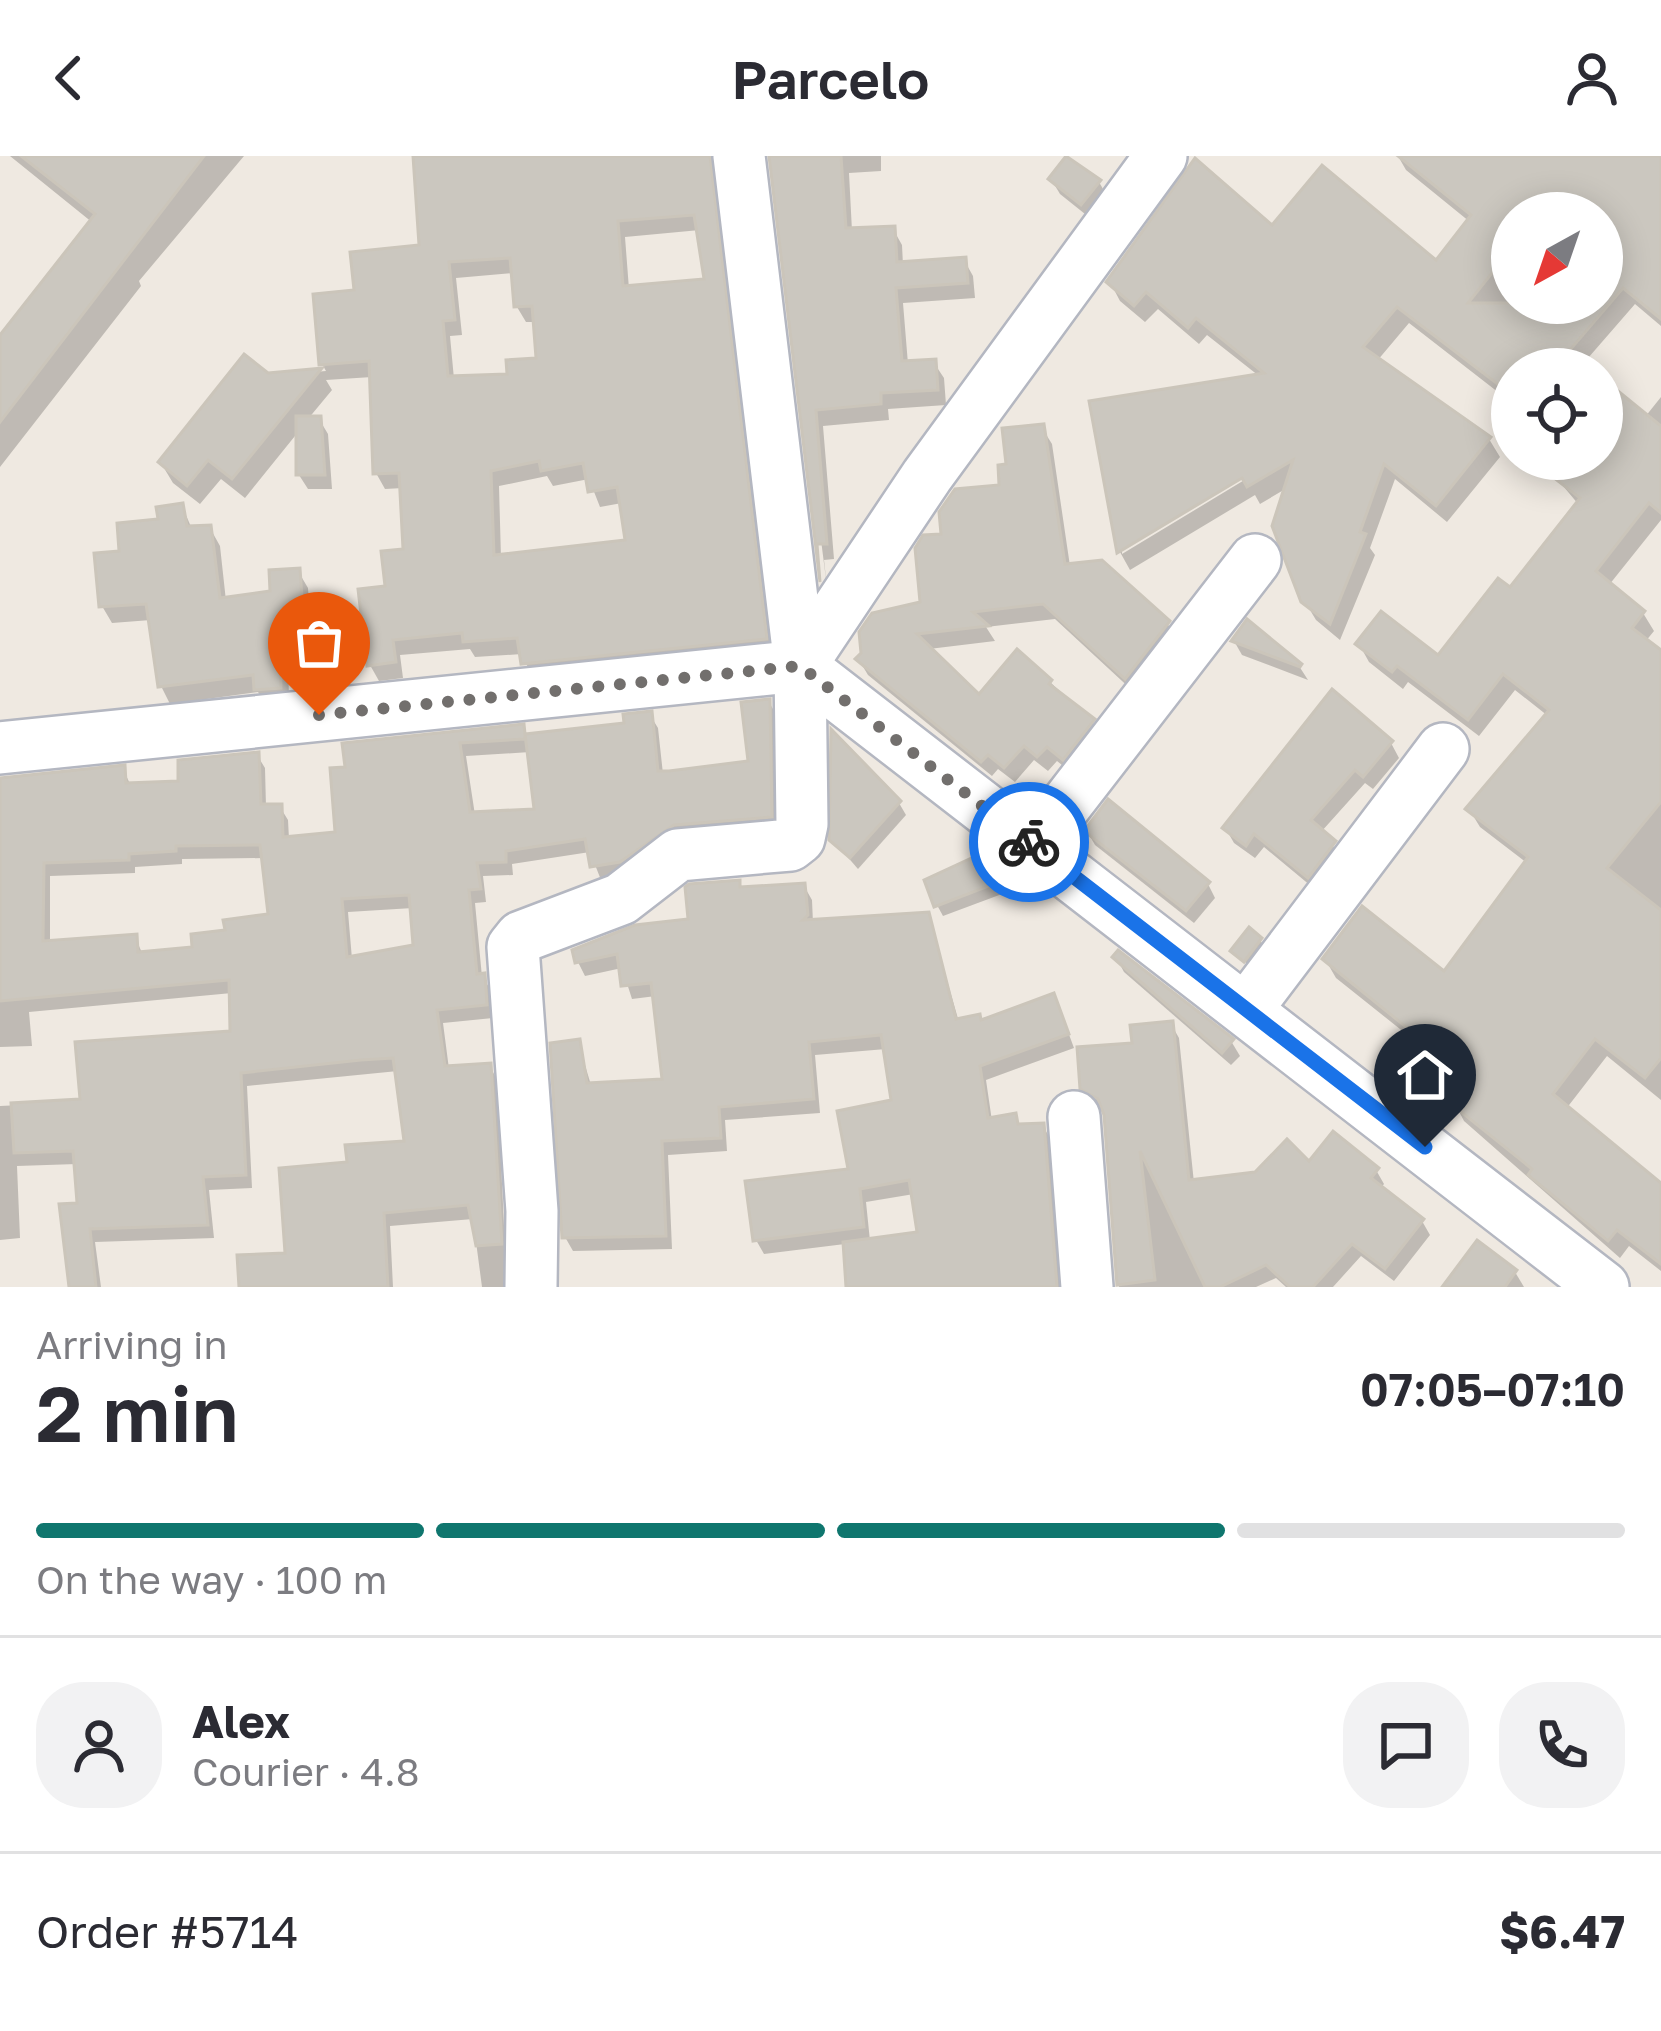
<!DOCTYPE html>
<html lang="en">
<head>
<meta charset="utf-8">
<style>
	body { margin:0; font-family:"Golos Text",sans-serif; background:#f2f2f3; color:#2b2b33; height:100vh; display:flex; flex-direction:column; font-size:45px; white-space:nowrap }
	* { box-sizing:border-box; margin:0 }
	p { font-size:39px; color:#7c7c81 }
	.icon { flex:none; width:66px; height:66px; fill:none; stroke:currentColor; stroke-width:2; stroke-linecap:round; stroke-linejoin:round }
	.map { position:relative; height:1131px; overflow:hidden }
	.drawer { display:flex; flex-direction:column; background:#fff; flex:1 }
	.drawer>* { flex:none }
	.needle { width:78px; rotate:220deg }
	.controls { position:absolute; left:1491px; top:36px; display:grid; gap:24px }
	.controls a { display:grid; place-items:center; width:132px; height:132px; border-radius:50%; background:#fff; box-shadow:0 6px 30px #0003; font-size:60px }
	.pin { position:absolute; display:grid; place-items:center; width:102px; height:102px; color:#fff; margin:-123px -51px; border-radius:50% 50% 50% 0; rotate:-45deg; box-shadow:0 0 12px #0007 }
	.pin .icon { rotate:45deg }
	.courier { position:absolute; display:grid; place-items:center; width:120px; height:120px; margin:-60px; border:9px solid #1a73e8; border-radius:50%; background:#fff; color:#222; box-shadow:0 3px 15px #0007 }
	.summary em { font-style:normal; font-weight:600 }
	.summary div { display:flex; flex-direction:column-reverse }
	.summary { display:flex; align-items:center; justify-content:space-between; height:204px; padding:0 36px }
	h1 { font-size:78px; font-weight:600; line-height:90px }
	.bar { display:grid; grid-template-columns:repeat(4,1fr); gap:18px 12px; align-content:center; height:144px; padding:0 36px }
	.bar i { height:15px; border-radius:9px; background:#e1e1e2 }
	.bar .active { background:#0f766e }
	.bar p { grid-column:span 4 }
	.line { display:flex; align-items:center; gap:30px; padding:0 36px; border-top:3px solid #e1e1e2 }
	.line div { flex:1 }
	.round { display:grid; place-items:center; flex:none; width:126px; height:126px; border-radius:48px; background:#f2f2f3 }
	header { display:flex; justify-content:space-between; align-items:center; height:156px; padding:0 36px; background:#fff; font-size:54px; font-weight:600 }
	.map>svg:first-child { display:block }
	.shadow { fill:#0003; fill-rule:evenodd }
	.building { fill:#cbc7bf; stroke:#cbc5ba; stroke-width:3; fill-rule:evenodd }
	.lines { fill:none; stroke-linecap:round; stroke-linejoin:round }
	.minor-casing { stroke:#b4b7c1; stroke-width:56 }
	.minor { stroke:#fff; stroke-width:51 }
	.done { stroke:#726f6d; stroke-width:12; stroke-dasharray:0 21.6 }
	.route { stroke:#1a73e8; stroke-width:15 }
</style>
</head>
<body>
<header><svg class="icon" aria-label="back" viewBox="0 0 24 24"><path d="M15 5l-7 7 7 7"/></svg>Parcelo<svg class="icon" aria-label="person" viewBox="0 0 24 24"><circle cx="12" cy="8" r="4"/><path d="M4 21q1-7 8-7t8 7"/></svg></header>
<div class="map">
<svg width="1661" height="1131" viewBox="0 0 1661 1131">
	<rect width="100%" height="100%" fill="#efe9e1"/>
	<g class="shadow">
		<path d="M 10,0 L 244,0 L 139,125 L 141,130 L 0,311 L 0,184 L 93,67 Z"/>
		<path d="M 424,0 L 725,0 L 774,499 L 533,523 L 522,498 L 475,501 L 470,493 L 400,499 L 403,522 L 379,525 L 370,509 L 389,433 L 407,396 L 403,332 L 385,333 L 376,317 L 372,221 L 326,224 L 332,234 L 308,263 L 319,263 L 328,278 L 332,333 L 308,333 L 299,319 L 299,275 L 245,342 L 221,323 L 200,348 L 173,327 L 161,307 L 267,220 L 326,215 L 322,208 L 357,137 L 423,92 ZM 700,74 L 708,126 L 629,133 L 625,81 ZM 514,117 L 517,151 L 526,166 L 536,166 L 540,205 L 510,220 L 454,223 L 450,180 L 462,179 L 456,122 ZM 547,320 L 553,330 L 589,323 L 600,351 L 622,347 L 628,387 L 501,402 L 499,330 Z"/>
		<path d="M 772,0 L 881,0 L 881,15 L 849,17 L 852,75 L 893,73 L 902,89 L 903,109 L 964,104 L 973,120 L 975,142 L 903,147 L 908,208 L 934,207 L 944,222 L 946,249 L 888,253 L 889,264 L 823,270 L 834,403 L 824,404 L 827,431 Z"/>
		<path d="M 1398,0 L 1661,0 L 1661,170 L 1635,148 L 1582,209 L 1587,213 L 1512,213 L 1512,247 L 1409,167 L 1377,205 L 1489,283 L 1500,301 L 1447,366 L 1395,323 L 1370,392 L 1375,399 L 1340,484 L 1316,464 L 1304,444 L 1287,332 L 1260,348 L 1255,339 L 1130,414 L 1120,396 L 1093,248 L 1259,220 L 1207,179 L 1199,188 L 1158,153 L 1145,166 L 1120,145 L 1110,126 L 1272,74 L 1436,108 L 1470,66 L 1406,14 ZM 1512,57 L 1602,57 L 1602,147 L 1512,147 ZM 1253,312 L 1256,317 L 1122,398 L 1122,391 Z"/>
		<path d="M 1051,23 L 1099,26 L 1107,40 L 1090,62 L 1060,38 Z"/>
		<path d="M 1602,226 L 1645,261 L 1661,241 L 1661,364 L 1609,429 L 1643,457 L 1654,475 L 1645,486 L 1661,498 L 1661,944 L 1607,900 L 1566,953 L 1661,1031 L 1661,1115 L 1629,1090 L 1620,1102 L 1464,965 L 1454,946 L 1412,912 L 1401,893 L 1410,881 L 1336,822 L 1325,803 L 1445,819 L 1527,707 L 1480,671 L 1469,653 L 1548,560 L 1515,534 L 1479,580 L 1408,526 L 1403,533 L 1369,506 L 1359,488 L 1439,503 L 1511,435 L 1579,349 L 1553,318 L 1564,303 L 1602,303 Z"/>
		<path d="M 1042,272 L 1052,288 L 1070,410 L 1167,467 L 1177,483 L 1135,537 L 1055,463 L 986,471 L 995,485 L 929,493 L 979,542 L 1050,526 L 1092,565 L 1101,581 L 1073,618 L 1057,605 L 1048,615 L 1034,604 L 1015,626 L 998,613 L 992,620 L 868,519 L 859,504 L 923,448 L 945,381 L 1002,332 L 1010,311 Z"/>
		<path d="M 182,350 L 192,373 L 210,372 L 220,390 L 226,445 L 273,438 L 298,415 L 308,432 L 311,472 L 297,473 L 298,486 L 288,486 L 289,548 L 267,550 L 258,536 L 170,548 L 161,530 L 151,464 L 112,467 L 102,450 L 122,398 Z"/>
		<path d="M 1234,485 L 1299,510 L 1308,524 L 1242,499 Z"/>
		<path d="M 769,546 L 777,560 L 778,674 L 601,724 L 590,696 L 512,708 L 513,719 L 483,720 L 486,746 L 475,747 L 482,821 L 491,834 L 493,862 L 443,867 L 449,913 L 490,910 L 497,924 L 507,1131 L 482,1131 L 473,1063 L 390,1070 L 393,1131 L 242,1131 L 288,1100 L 350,1009 L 408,988 L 398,915 L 247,930 L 252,1032 L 209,1034 L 214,1082 L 95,1086 L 101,1131 L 78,1131 L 77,1008 L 17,1010 L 20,1082 L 0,1084 L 0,950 L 83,946 L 234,877 L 232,837 L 29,856 L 32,890 L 0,891 L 0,624 L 123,613 L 131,630 L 181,628 L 257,599 L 265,612 L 266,651 L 280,651 L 288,664 L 289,683 L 339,679 L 333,615 L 522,572 L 528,581 L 627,569 L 650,559 L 658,572 L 663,618 L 751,608 ZM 530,596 L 537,656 L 475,659 L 466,600 ZM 265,702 L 272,761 L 195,794 L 143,799 L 135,781 L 50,788 L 50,720 L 135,717 L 135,711 L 182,708 L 182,703 ZM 413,752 L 417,792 L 352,803 L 348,756 Z"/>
		<path d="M 1391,587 L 1399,602 L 1373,633 L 1365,627 L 1321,676 L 1342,701 L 1317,735 L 1264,691 L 1255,702 L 1234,687 L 1226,673 Z"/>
		<path d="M 899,647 L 906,659 L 858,713 L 832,683 Z"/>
		<path d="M 1087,675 L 1208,728 L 1215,742 L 1194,767 L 1095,689 Z"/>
		<path d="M 989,698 L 1023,730 L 943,760 L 937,749 Z"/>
		<path d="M 738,727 L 742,734 L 804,730 L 812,744 L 813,767 L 928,759 L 959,866 L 1060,854 L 1074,892 L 986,924 L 992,965 L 1015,961 L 1021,971 L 1043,970 L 1051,984 L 1062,1131 L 849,1131 L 845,1088 L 764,1098 L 756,1084 L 851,1015 L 895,947 L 886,893 L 815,899 L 820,957 L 725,964 L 727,995 L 668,999 L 672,1093 L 573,1095 L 565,1081 L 578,886 L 591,929 L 665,925 L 656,840 L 632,843 L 622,812 L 585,820 L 578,806 L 691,766 ZM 914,1038 L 921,1079 L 870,1085 L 866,1046 Z"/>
		<path d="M 1260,784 L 1264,790 L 1249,810 L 1234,795 Z"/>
		<path d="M 1116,801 L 1231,885 L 1240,900 L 1231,909 L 1124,816 Z"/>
		<path d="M 1171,868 L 1179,882 L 1194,1027 L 1309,1009 L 1376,1014 L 1384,1028 L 1380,1033 L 1422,1065 L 1430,1079 L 1394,1125 L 1361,1100 L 1333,1131 L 1286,1131 L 1276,1122 L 1256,1131 L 1119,1131 L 1107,958 L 1083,932 Z"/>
		<path d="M 1515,1116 L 1524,1131 L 1458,1131 Z"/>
	</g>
	<g class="building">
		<path d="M 21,0 L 204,0 L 0,266 L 0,179 L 95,58 Z"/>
		<path d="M 413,0 L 710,0 L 767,483 L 521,508 L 517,482 L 463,486 L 462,477 L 393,484 L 396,506 L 367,510 L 358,433 L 385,430 L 381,395 L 403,393 L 399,317 L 373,318 L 369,205 L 319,209 L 313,138 L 354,134 L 350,96 L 419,89 ZM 694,59 L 704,123 L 623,130 L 618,65 ZM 510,102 L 514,151 L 532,150 L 536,202 L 506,204 L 507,218 L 448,220 L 443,165 L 455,164 L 449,106 ZM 539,305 L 541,315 L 583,307 L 588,336 L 617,331 L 625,384 L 494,399 L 491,315 Z"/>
		<path d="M 769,0 L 841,0 L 846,72 L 895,70 L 897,106 L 966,101 L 968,127 L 896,132 L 902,205 L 936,203 L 938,234 L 881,237 L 881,248 L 816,254 L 827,388 L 817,388 L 820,426 Z"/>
		<path d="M 1066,0 L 1101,24 L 1081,49 L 1048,23 Z"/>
		<path d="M 1398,0 L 1661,0 L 1661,163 L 1623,132 L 1569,195 L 1591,213 L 1512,213 L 1512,239 L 1397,151 L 1363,191 L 1491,281 L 1436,350 L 1384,308 L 1360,376 L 1366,378 L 1330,468 L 1301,446 L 1272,370 L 1293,304 L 1247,331 L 1242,322 L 1117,397 L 1089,245 L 1264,217 L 1196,162 L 1188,172 L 1146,136 L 1134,150 L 1106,126 L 1195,2 L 1272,69 L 1322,9 L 1436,104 L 1471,59 ZM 1512,57 L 1602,57 L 1602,147 L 1468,147 L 1512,92 Z"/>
		<path d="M 244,198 L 268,217 L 322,212 L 232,323 L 208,304 L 187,330 L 158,306 Z"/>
		<path d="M 1602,222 L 1661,270 L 1661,357 L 1649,347 L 1596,415 L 1645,455 L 1632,472 L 1661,494 L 1661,646 L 1607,712 L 1661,754 L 1661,902 L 1645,922 L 1595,883 L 1553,938 L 1661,1027 L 1661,1108 L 1617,1074 L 1608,1085 L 1528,1019 L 1532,1013 L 1450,947 L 1456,939 L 1397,893 L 1411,875 L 1322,803 L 1362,750 L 1444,815 L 1528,701 L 1465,653 L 1549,554 L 1503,518 L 1468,564 L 1397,510 L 1392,516 L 1355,488 L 1381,455 L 1438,499 L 1498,422 L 1510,431 L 1580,342 L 1549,318 L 1560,303 L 1602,303 Z"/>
		<path d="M 296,260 L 321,260 L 325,319 L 296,319 Z"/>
		<path d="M 1044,268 L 1065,408 L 1102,404 L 1170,465 L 1125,523 L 1043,448 L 973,456 L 989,470 L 917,478 L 979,538 L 1017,493 L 1052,524 L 1049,528 L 1095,563 L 1063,604 L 1047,591 L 1037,601 L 1024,590 L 1004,612 L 988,599 L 981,606 L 855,503 L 861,497 L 859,476 L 872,457 L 920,446 L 915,392 L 923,379 L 941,378 L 939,356 L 955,333 L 999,329 L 998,309 L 1006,308 L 1002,272 Z"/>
		<path d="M 183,347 L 187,370 L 211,369 L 220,442 L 270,435 L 269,414 L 300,412 L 303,456 L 289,457 L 290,469 L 280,470 L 281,532 L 254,534 L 253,519 L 158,531 L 146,448 L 99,451 L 94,397 L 119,395 L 117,367 L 158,363 L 156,351 Z"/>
		<path d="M 1247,463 L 1302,508 L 1300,511 L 1231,485 Z"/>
		<path d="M 1332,533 L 1393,585 L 1363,621 L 1355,614 L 1311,664 L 1336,685 L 1308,722 L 1254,678 L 1246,690 L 1222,672 Z"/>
		<path d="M 770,543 L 772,661 L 674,669 L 620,706 L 590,711 L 585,683 L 506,695 L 506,706 L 477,707 L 481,733 L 469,734 L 477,818 L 485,817 L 487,849 L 437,854 L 445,910 L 491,907 L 502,1088 L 476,1090 L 468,1049 L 384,1057 L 388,1131 L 239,1131 L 237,1099 L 285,1097 L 279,1012 L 347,1006 L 345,989 L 404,985 L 393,902 L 361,904 L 241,917 L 246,1019 L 203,1021 L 208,1069 L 90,1073 L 96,1131 L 69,1131 L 59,1048 L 77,1047 L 73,995 L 14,997 L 11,947 L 80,943 L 75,886 L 230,875 L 229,824 L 0,845 L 0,622 L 125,609 L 126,627 L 178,625 L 178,604 L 259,596 L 261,648 L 282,648 L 283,681 L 335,676 L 330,612 L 345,611 L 342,587 L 524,568 L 525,578 L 624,567 L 623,558 L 652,555 L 658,615 L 669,615 L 748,605 L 741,546 ZM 525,578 L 534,653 L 470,656 L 460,587 L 525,583 ZM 260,689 L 268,758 L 223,764 L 225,774 L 191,778 L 192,791 L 138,796 L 137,778 L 43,785 L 44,707 L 129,704 L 129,698 L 176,695 L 176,690 ZM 409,739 L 413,789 L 347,801 L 342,743 Z"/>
		<path d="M 831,573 L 901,645 L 850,702 L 829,684 Z"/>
		<path d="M 1108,643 L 1210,726 L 1186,755 L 1084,675 Z"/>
		<path d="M 989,694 L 1020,718 L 934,751 L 924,724 Z"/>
		<path d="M 740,724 L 740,731 L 805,727 L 808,759 L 803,764 L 929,756 L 956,863 L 980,858 L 981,864 L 1054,837 L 1069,878 L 980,910 L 988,962 L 1016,957 L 1018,968 L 1044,967 L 1057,1131 L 846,1131 L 843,1086 L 917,1076 L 909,1024 L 860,1033 L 864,1071 L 753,1085 L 745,1025 L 848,1013 L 837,955 L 891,944 L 881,879 L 809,886 L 814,943 L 719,951 L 721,982 L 662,985 L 666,1080 L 562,1082 L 550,887 L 580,883 L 587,927 L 662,923 L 651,827 L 621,830 L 617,798 L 575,807 L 572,794 L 635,769 L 688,763 L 685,731 L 689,728 Z"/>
		<path d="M 1249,771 L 1262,782 L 1244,806 L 1230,795 Z"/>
		<path d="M 1118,794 L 1234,883 L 1222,897 L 1112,801 Z"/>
		<path d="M 1173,865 L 1189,1024 L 1255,1016 L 1287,983 L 1309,1005 L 1333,975 L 1379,1012 L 1371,1022 L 1424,1063 L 1385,1113 L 1352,1088 L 1313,1131 L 1290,1131 L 1266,1109 L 1220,1131 L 1205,1131 L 1140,995 L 1155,1124 L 1117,1129 L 1104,959 L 1098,943 L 1080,933 L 1077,891 L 1132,887 L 1130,869 Z"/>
		<path d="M 1477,1084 L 1517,1114 L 1505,1131 L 1442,1131 Z"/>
	</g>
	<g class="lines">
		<g class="minor-casing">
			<g id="minor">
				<path d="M 800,510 L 927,320 L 1161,0"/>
				<path d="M 0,592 L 800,510 L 1603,1131"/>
				<path d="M 1034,690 L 1255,404"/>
				<path d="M 1247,852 L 1443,593"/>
				<path d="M 1074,961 L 1087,1131"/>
				<path d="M 531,1131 L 532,1055 L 513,791 L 521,781 L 621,743 L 678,699 L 790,689 L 799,682 L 802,668 L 800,510 L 739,0"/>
			</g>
		</g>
		<use href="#minor" class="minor"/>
	</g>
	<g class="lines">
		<path class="done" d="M 319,559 L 800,510 L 1029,686"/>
		<path class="route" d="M 1029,686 L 1425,991"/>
	</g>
</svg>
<div class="controls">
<a><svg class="needle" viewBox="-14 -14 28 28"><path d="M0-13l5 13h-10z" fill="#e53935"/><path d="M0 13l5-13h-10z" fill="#7c7c81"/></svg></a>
<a><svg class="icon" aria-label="locate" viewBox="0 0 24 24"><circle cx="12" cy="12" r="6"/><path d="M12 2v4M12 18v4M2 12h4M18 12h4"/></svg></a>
</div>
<div class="pin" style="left:319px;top:559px;background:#ea580c"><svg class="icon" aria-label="bag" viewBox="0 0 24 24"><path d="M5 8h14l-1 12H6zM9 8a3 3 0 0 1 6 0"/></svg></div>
<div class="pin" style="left:1425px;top:991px;background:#1f2937"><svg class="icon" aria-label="home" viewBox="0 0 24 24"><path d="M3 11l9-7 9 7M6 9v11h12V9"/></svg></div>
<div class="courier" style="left:1029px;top:686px"><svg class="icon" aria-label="bike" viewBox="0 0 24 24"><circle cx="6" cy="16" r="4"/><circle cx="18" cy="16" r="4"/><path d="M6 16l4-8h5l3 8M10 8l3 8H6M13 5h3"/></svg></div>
</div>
<section class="drawer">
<div class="summary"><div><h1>2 min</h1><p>Arriving in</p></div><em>07:05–07:10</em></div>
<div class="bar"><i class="active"></i><i class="active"></i><i class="active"></i><i></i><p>On the way · 100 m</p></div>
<div class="line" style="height:216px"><a class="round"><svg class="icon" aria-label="person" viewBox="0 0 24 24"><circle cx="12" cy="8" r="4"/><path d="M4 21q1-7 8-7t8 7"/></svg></a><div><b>Alex</b><p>Courier · 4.8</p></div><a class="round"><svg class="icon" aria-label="chat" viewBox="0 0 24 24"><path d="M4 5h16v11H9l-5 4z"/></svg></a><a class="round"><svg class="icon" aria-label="phone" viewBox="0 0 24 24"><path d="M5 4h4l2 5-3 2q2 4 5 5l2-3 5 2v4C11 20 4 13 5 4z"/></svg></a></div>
<div class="line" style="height:156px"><div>Order #5714</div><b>$6.47</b></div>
</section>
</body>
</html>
